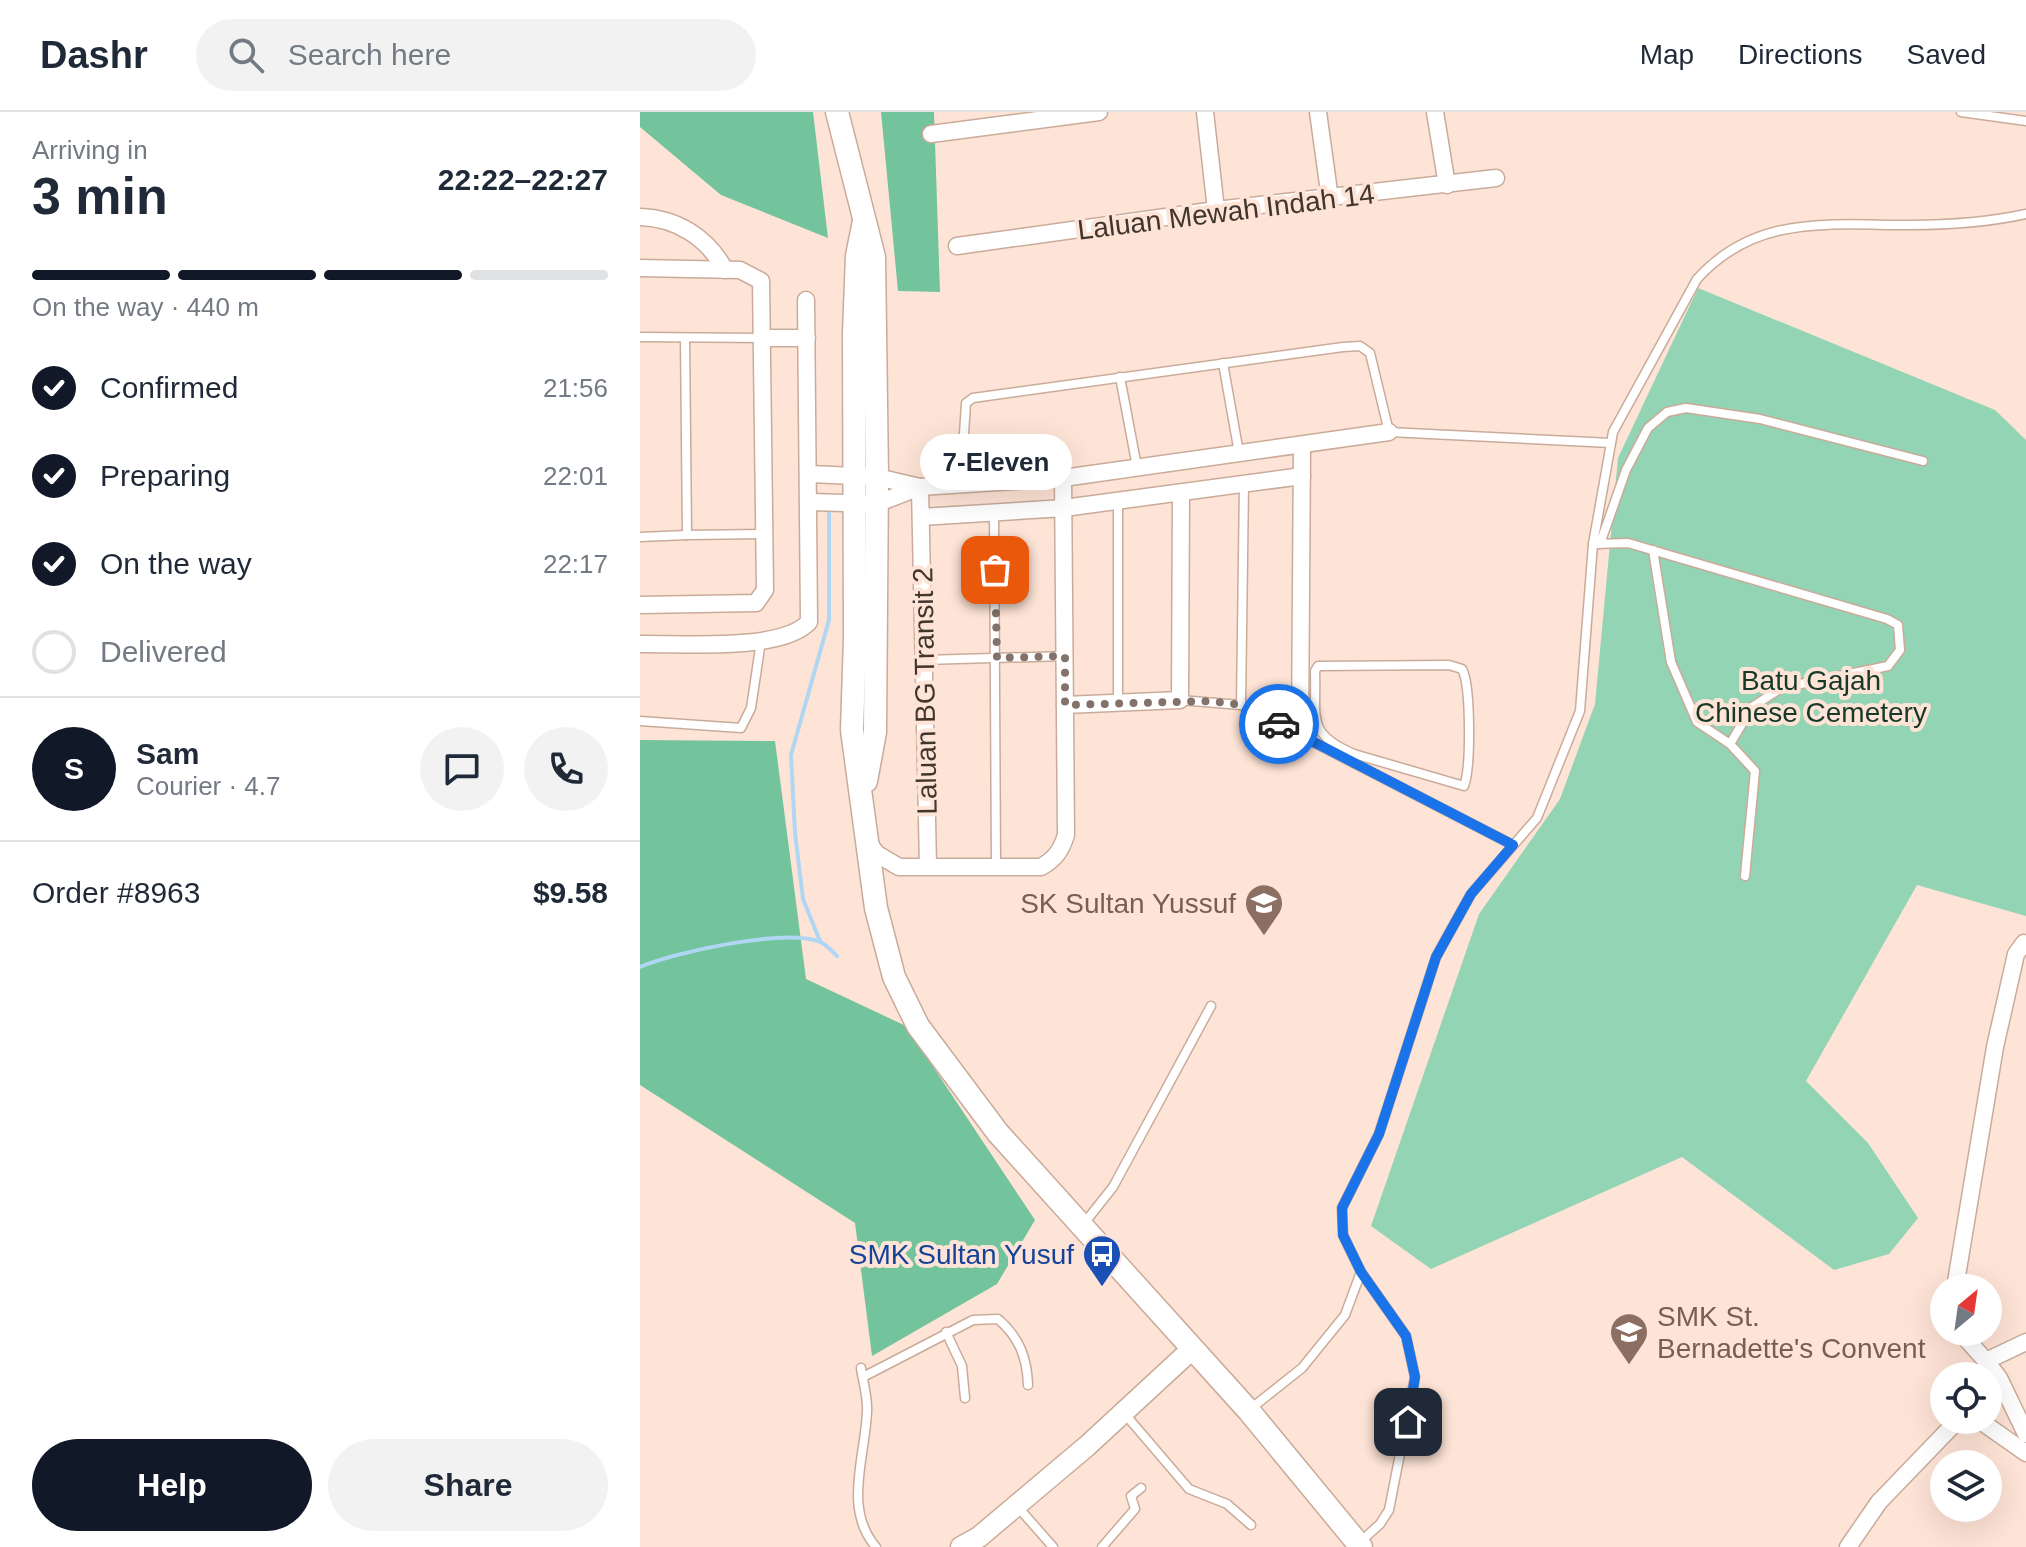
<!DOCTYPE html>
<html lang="en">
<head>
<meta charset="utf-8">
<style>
	body { margin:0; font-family:Helvetica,sans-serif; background:#f2f2f3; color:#1f2937; height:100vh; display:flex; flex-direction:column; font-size:30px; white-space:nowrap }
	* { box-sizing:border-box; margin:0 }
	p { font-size:26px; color:#747a83 }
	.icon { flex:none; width:44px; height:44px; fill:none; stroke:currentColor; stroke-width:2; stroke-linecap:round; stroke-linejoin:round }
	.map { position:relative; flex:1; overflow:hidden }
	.side { display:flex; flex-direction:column; background:#fff; width:640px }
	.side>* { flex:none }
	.needle { width:52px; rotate:29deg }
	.fabs { position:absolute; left:1290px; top:1162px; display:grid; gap:16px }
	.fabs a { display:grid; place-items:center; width:72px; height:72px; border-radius:50%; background:#fff; box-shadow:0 8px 32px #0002; font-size:40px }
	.pin { position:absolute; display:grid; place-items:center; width:68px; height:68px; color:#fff; margin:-34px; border-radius:16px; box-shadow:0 4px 12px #0006 }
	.courier { position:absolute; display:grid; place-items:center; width:80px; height:80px; margin:-40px; border:6px solid #1a73e8; border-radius:50%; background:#fff; color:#222; box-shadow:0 2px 10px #0007 }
	.bubble { position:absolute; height:56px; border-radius:28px; background:#fff; box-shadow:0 8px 32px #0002; font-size:26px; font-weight:600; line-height:56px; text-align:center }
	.head em { font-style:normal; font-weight:600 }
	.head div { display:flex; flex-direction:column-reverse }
	.head { display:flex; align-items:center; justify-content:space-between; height:136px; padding:0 32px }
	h1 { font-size:52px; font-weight:600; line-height:60px }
	.bar { display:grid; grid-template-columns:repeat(4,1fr); gap:12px 8px; align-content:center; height:96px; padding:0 32px }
	.bar i { height:10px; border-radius:6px; background:#e0e1e3 }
	.bar .current { background:#111827 }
	.bar p { grid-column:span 4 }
	.line { display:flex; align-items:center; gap:20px; padding:0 32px; border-top:2px solid #e0e1e3 }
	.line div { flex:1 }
	.round { display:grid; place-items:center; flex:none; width:84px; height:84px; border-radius:42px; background:#f2f2f3 }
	ol { padding:0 32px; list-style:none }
	li { display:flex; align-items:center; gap:24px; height:88px }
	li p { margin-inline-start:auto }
	li .icon { padding:8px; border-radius:50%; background:#111827; color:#fff; stroke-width:4 }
	li:last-child { color:#747a83 }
	li i { width:44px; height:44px; border:4px solid #e0e1e3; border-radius:50% }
	.primary-button { display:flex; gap:16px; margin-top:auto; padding:16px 32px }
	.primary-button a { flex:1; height:92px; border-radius:48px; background:#111827; color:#fff; font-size:32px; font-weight:600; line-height:92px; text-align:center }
	.primary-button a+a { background:#f2f2f3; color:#1f2937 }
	header { display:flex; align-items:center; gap:48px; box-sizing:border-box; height:112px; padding:0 40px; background:#fff; border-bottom:2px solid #e0e1e3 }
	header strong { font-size:38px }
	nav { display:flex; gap:44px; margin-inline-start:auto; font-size:28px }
	.search { width:560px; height:72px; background:#f2f2f3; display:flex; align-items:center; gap:20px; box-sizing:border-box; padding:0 28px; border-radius:44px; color:#747a83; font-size:30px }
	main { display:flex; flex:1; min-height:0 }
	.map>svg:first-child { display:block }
	.green { fill:#92d4b3 }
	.forest { fill:#73c39c }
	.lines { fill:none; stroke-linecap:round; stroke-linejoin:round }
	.stream { stroke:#b0d6f4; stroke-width:4 }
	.service-casing { stroke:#caab9a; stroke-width:11 }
	.minor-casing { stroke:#caab9a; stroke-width:19 }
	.tertiary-casing { stroke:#caab9a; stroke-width:23 }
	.secondary-casing { stroke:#caab9a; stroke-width:25 }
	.service { stroke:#fff; stroke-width:8 }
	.minor { stroke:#fff; stroke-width:16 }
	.tertiary { stroke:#fff; stroke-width:20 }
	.secondary { stroke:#fff; stroke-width:22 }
	.done { stroke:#837269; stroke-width:8; stroke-dasharray:0 14.4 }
	.route { stroke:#1a73e8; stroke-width:10 }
	.labels { text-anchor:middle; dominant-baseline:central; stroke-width:8; stroke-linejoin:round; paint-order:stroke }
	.street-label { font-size:28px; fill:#41352e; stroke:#fee4d6 }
	.park-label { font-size:28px; fill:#163929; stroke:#fee4d6 }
	.education-label { font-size:28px; fill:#785e54; stroke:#fee4d6; text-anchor:end }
	.transit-label { font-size:28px; fill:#164399; stroke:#fee4d6; text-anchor:end }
</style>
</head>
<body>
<header>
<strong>Dashr</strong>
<div class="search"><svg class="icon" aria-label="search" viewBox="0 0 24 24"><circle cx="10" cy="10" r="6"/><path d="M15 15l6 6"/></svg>Search here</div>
<nav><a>Map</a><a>Directions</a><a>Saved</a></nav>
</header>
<main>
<section class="side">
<div class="head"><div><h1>3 min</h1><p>Arriving in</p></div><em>22:22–22:27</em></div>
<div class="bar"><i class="current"></i><i class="current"></i><i class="current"></i><i></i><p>On the way · 440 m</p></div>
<ol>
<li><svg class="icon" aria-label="check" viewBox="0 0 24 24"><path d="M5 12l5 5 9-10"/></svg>Confirmed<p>21:56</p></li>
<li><svg class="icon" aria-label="check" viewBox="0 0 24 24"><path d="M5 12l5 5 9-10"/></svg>Preparing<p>22:01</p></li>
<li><svg class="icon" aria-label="check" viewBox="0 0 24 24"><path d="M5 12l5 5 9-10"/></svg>On the way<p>22:17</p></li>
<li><i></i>Delivered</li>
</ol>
<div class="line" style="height:144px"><b class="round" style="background:#111827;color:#fff">S</b><div><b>Sam</b><p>Courier · 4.7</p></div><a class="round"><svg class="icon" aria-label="chat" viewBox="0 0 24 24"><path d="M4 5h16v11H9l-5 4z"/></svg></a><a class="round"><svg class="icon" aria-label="phone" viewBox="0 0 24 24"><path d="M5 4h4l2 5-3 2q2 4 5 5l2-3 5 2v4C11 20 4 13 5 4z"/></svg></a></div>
<div class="line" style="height:104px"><div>Order #8963</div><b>$9.58</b></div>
<div class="primary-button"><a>Help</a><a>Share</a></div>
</section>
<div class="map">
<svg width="1386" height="1435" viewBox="0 0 1386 1435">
	<rect width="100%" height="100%" fill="#fee4d6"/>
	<path class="green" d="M 1058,176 L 1355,298 L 1386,328 L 1386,804 L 1277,773 L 1166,969 L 1228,1031 L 1278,1106 L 1249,1142 L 1194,1158 L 1042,1045 L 791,1157 L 731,1114 L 839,802 L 920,687 L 955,592 L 978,346 Z"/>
	<g class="forest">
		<path d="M 0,0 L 173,0 L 188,126 L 81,83 L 0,15 Z"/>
		<path d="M 241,0 L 294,0 L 300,180 L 258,179 Z"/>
		<path d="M 0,628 L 135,629 L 166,867 L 266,914 L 395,1108 L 357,1172 L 232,1244 L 215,1111 L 0,973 Z"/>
	</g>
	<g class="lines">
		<g class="stream">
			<path d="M 180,829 L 163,787 L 155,721 L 151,643 L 189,508 L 189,400"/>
			<path d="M 0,855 C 36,840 141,817 178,829 C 185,831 192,839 197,844"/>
		</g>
		<g class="service-casing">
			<g id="service">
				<path d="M 1321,0 L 1386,9"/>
				<path d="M 0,225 L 123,226"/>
				<path d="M 45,226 L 47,423 L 123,422"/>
				<path d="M 583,251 L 599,341"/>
				<path d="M 480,265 L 497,355"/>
				<path d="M 298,373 L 324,322 L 326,291 L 333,286 L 703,235 L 720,234 L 730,241 L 749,320 L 971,331"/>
				<path d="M 354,400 L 356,754"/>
				<path d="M 0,425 L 47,423"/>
				<path d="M 953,432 L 988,431 L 1247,507 L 1258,513 L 1260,538 L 1248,554 L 1141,576 L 1112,595 L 1090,632 L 1057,610 L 1031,550 L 1013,438"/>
				<path d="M 960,432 L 986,358 L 1008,316 L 1027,300 L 1046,296 L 1120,307 L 1283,349"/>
				<path d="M 284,548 L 425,544"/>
				<path d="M 540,588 L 601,593 L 873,733"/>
				<path d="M 478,590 L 478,389"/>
				<path d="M 601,593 L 604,372"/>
				<path d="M 0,609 L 101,616 L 111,596 L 121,529"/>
				<path d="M 1090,632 L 1115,659 L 1105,764"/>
				<path d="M 714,651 L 714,642 L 824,674 C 831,656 831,573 822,557 L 809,553 L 678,554 L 675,559 C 677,606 665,621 714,642"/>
				<path d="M 442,1114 L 473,1075 L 571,894"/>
				<path d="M 306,1220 L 322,1254 L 325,1286"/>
				<path d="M 221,1256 C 223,1270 228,1286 227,1300 C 225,1346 203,1397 236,1435"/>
				<path d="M 223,1265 L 333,1208 L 358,1207 C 379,1225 387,1245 388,1273"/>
				<path d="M 609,1298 L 662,1256 L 705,1203 L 721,1160 L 703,1123 L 702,1096 L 739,1022 L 796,845 L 831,782 L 897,706 L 940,599 L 953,432 L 973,320 L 1057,167 C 1116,102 1189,113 1269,113 C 1307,113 1349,110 1386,102"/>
				<path d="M 484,1301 L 549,1377 L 587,1392 L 611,1413"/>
				<path d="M 377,1394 L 413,1435"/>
				<path d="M 719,1431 L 740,1412 L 749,1398 L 775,1265 L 766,1224 L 721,1160"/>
				<path d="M 462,1435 L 495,1397 L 491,1384 L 501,1376"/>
			</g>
		</g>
		<g class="minor-casing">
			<g id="minor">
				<path d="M 565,0 L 576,98"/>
				<path d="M 678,0 L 690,87"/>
				<path d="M 795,0 L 807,73"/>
				<path d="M 291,22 L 459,0"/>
				<path d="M 0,105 C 37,106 68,126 85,158"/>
				<path d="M 317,134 L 576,98 L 856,66"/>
				<path d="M 0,156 L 100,158 L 121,169 L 125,478 L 116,491 L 0,493"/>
				<path d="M 124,226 L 167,226"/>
				<path d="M 170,362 L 237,365 L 280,375 L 423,366 L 749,320"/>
				<path d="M 280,375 L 288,754"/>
				<path d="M 171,390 L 236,392 L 280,375"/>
				<path d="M 281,405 L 424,396 L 662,364"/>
				<path d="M 0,532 C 42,531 141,540 169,510 L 166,188"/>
				<path d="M 425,593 L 540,588 L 541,381"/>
				<path d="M 660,622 L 662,333"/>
				<path d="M 228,730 L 237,742 L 259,755 L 401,755 C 415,747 421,739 426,723 L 423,366"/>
				<path d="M 1315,1176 L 1355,935 L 1376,842 L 1384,831"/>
				<path d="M 1320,1220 L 1346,1249"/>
				<path d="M 1386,1230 L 1346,1249 L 1359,1266 L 1386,1322"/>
				<path d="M 1339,1308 L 1386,1341"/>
				<path d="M 1208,1435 L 1239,1390 L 1318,1308"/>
			</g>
		</g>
		<g class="tertiary-casing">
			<path id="tertiary" d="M 321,1435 L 339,1425 L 447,1334 L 551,1238"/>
		</g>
		<g class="secondary-casing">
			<g id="secondary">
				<path d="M 197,0 L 234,145 L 237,365 L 235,620 L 226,669"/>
				<path d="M 224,109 L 217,144 L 214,221 L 215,526 L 212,618 L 236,796 L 254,865 L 278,914 L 358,1021 L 609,1299 L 721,1435"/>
			</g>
		</g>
		<use href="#service" class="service"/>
		<use href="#minor" class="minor"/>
		<use href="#tertiary" class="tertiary"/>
		<use href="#secondary" class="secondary"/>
	</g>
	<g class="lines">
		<path class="done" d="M 355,458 L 357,546 L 425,544 L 425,593 L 571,589 L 601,593 L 639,612"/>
		<path class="route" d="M 639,612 L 873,733 L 831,782 L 796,845 L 739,1022 L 702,1096 L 703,1123 L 721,1160 L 766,1224 L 775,1265 L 768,1310"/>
	</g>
	<defs>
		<g id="school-pin" transform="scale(2)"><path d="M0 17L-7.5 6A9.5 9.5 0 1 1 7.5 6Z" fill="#8d6e63" stroke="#fee4d6"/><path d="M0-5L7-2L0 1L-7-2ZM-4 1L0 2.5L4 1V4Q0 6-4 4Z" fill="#fff"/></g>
		<g id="bus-pin" transform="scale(2)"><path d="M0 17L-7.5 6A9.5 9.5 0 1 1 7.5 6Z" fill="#1a4fb4" stroke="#fee4d6"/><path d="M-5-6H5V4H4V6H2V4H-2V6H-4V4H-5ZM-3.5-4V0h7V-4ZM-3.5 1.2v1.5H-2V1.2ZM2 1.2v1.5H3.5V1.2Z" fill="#fff"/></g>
	</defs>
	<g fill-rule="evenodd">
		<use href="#school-pin" x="624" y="791"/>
		<use href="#bus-pin" x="462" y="1142"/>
		<use href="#school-pin" x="989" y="1220"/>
	</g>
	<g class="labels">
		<g class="street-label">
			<text transform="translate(586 100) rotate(-7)">Laluan Mewah Indah 14</text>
			<text transform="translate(285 579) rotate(-91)">Laluan BG Transit 2</text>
		</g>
		<g class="park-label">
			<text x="1171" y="568">Batu Gajah<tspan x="1171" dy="32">Chinese Cemetery</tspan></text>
		</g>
		<g class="education-label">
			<text x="596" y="791">SK Sultan Yussuf</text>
			<text x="1017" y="1204" text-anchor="start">SMK St.<tspan x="1017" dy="32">Bernadette's Convent</tspan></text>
		</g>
		<g class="transit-label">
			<text x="434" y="1142">SMK Sultan Yusuf</text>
		</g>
	</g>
</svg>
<div class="fabs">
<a><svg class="needle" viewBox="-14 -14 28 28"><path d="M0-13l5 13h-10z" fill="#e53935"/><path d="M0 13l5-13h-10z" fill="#747a83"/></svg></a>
<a><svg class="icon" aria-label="locate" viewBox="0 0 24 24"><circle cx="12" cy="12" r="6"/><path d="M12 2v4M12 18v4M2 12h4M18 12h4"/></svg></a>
<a><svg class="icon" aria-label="layers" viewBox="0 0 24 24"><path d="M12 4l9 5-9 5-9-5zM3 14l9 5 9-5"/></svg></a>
</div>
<div class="pin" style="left:355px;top:458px;background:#ea580c"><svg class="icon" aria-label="bag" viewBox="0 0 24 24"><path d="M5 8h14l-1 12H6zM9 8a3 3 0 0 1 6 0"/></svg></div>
<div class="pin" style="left:768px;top:1310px;background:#1f2937"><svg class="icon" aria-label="home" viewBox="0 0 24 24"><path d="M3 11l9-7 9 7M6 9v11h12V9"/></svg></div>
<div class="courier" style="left:639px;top:612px"><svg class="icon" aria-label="car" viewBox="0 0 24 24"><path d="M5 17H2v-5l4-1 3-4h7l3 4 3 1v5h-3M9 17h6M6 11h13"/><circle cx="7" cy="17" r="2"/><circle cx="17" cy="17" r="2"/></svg></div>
<div class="bubble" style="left:280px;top:322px;width:152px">7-Eleven</div>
</div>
</main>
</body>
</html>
